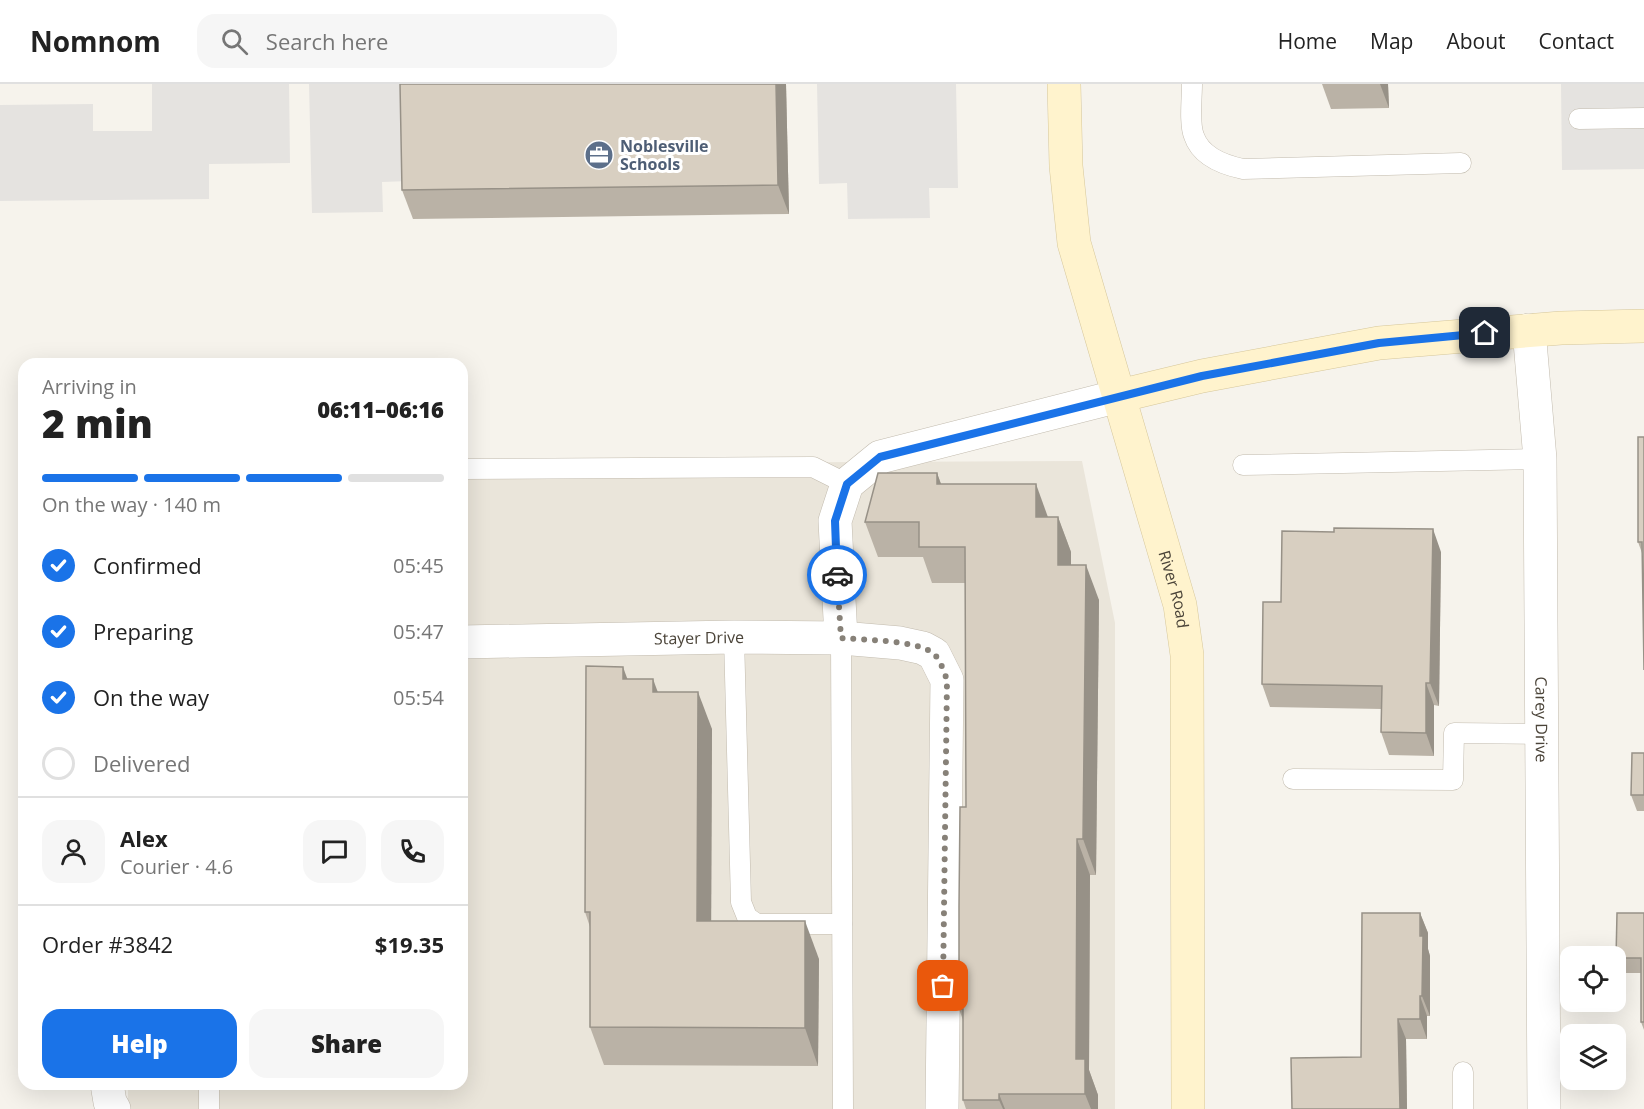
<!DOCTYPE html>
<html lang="en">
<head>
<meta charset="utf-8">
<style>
	body { margin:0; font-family:"Open Sans",sans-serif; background:#f6f6f6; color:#222; height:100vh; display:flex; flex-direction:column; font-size:22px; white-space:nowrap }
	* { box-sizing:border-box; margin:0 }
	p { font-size:20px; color:#767676 }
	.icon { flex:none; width:33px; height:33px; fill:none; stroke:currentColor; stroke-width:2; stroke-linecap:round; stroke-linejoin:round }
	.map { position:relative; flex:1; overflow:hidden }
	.drawer { position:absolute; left:18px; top:274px; width:450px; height:732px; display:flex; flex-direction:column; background:#fff; border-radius:18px; box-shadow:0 6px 24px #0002 }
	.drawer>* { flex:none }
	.controls { position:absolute; left:1560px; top:862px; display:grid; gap:12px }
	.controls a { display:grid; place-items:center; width:66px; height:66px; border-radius:12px; background:#fff; box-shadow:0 6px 24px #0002; font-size:30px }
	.pin { position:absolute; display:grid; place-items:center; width:51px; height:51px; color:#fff; margin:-26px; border-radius:12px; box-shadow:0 3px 9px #0006 }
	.courier { position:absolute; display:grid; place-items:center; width:60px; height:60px; margin:-30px; border:4px solid #1a73e8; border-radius:50%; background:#fff; color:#222; box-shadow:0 2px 8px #0007 }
	.headline em { font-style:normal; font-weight:800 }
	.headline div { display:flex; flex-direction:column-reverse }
	.headline { display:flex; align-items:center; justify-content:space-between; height:102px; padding:0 24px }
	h1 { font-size:39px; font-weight:800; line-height:45px }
	.bar { display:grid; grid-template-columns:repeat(4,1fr); gap:9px 6px; align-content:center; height:72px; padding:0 24px }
	.bar i { height:8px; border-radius:4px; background:#e0e0e0 }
	.bar .selected { background:#1a73e8 }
	.bar p { grid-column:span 4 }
	.line { display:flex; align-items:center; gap:15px; padding:0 24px; border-top:2px solid #e0e0e0 }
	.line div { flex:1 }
	.round { display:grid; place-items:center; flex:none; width:63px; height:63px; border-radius:18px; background:#f6f6f6 }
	ol { padding:0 24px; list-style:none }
	li { display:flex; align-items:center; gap:18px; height:66px }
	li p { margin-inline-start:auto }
	li .icon { padding:6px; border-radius:50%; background:#1a73e8; color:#fff; stroke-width:4 }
	li:last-child { color:#767676 }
	li i { width:33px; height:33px; border:3px solid #e0e0e0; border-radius:50% }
	.primary-button { display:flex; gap:12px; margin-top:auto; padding:12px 24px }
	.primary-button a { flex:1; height:69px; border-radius:18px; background:#1a73e8; color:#fff; font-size:24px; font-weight:800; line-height:69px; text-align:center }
	.primary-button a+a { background:#f6f6f6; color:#222 }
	header { display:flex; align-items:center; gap:36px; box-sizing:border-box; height:84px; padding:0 30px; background:#fff; border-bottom:2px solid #e0e0e0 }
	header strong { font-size:28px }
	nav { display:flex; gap:33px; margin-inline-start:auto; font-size:21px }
	.search { width:420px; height:54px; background:#f6f6f6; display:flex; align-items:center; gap:15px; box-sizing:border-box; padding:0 21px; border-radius:18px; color:#767676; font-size:22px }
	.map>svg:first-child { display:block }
	.residential { fill:#eae5da }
	.parking { fill:#e5e3e0 }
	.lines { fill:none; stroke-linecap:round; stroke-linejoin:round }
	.lane-casing { stroke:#c2bbae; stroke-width:21 }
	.street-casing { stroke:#c2bbae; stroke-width:34 }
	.secondary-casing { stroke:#d6c79b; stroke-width:34 }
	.lane { stroke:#fff; stroke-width:20 }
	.street { stroke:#fff; stroke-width:33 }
	.secondary { stroke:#fff3cd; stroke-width:33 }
	.wall { fill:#bab2a6 }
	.shaded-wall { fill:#979187 }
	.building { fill:#d8cfc1; stroke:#979187; stroke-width:1.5 }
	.done { stroke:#878178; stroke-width:6; stroke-dasharray:0 10.8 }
	.route { stroke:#1a73e8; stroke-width:8 }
	.labels { text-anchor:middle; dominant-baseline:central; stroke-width:6; stroke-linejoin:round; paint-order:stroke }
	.service-label { font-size:16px; font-weight:bold; fill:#4e5e75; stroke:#fff; text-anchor:start }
	.street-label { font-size:16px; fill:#4b4439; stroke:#fff }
</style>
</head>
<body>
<header>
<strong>Nomnom</strong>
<div class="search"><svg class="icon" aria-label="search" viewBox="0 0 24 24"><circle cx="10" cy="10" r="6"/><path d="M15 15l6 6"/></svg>Search here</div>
<nav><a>Home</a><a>Map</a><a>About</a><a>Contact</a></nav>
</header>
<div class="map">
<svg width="1644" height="1025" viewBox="0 0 1644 1025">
	<rect width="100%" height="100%" fill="#f6f3ec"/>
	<path class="residential" d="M 1082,377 L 1115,539 L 1115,1025 L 128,1025 L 128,1001 L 462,1000 L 462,380 Z"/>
	<g class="parking">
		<path d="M 152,0 L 289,0 L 290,79 L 209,80 L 209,115 L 0,117 L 0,21 L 93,20 L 93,47 L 152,47 Z"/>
		<path d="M 309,0 L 407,0 L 409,97 L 382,98 L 383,128 L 312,129 Z"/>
		<path d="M 817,0 L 956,0 L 958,104 L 929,104 L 930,134 L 848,135 L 847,99 L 819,100 Z"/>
		<path d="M 1561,0 L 1644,0 L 1644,85 L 1562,86 Z"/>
	</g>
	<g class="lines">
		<g class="lane-casing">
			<g id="lane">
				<path d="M 1192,0 C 1192,14 1189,40 1194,52 C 1201,73 1224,81 1243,85 L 1461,79"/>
				<path d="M 1579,35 L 1644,34"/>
				<path d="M 1243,381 L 1540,375"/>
				<path d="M 462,385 L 813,383 L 847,400"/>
				<path d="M 734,553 L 741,818 L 747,833 L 757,840 L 842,840"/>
				<path d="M 841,554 L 843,1025"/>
				<path d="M 1293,695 L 1453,696 L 1454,649 L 1541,650"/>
				<path d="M 209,1025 L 209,1000"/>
				<path d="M 1463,1025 L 1463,988"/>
			</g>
		</g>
		<g class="street-casing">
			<g id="street">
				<path id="s1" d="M 1529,246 L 1540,375 L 1544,1025"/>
				<path d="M 841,554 L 835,437 L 847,400 L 880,373 L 1119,312"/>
				<path id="s2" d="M 462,558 L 734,553 L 841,554 L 900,559 L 923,564 L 934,570 L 947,596 L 942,1025"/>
				<path d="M 107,1000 L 110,1018 L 114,1025"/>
			</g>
		</g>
		<g class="secondary-casing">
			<g id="secondary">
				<path id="s3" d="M 1064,0 L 1066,82 L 1074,159 L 1180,521 L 1187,571 L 1188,1025"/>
				<path d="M 1119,312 L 1202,292 L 1379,259 L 1561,244 L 1644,242"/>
			</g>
		</g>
		<use href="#lane" class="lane"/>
		<use href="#street" class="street"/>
		<use href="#secondary" class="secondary"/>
	</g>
	<g class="wall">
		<path d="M 786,0 L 789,130 L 413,135 L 402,106 Z"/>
		<path d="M 1322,0 L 1388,0 L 1389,24 L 1331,25 Z"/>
		<path d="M 1644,353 L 1642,469 L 1638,458 Z"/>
		<path d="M 937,389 L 941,400 L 1048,433 L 1058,433 L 1071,468 L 1071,481 L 1099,516 L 1096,791 L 1090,791 L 1089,986 L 1098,1011 L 1098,1025 L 966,1025 L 963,1016 L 963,936 L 959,925 L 966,723 L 965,499 L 932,499 L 923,473 L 878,473 L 865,438 Z"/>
		<path d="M 1441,468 L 1439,622 L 1434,621 L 1434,672 L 1389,671 L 1381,648 L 1382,625 L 1270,623 L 1262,600 L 1281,518 Z"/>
		<path d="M 628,595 L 658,608 L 712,645 L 711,837 L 819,875 L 818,982 L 604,981 L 590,943 L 590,843 L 585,828 Z"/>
		<path d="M 1644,669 L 1644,727 L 1637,727 L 1631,711 Z"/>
		<path d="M 1420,829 L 1428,849 L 1428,865 L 1430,872 L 1430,932 L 1427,932 L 1427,955 L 1406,955 L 1407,1025 L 1292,1025 L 1361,973 Z"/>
		<path d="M 1644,829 L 1644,946 L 1641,938 L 1641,889 L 1622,889 L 1616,874 Z"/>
	</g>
	<g class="shaded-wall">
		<path d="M 776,0 L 786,0 L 789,130 L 778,101 Z"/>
		<path d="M 1380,0 L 1388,0 L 1389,24 Z"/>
		<path d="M 937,389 L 950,425 L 937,400 Z"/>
		<path d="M 1036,400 L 1049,436 L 1036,433 Z"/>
		<path d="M 1058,433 L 1071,468 L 1071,516 L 1058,481 Z"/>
		<path d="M 1433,445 L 1441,468 L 1439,622 L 1430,599 Z"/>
		<path d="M 1086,481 L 1099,516 L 1096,791 L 1083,755 Z"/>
		<path d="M 623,583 L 637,621 L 623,595 Z"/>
		<path d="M 653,595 L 667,633 L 653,608 Z"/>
		<path d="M 1426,599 L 1434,621 L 1434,672 L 1426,649 Z"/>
		<path d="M 698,608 L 712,645 L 711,875 L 697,837 Z"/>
		<path d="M 1077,755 L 1090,791 L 1089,986 L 1098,1011 L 1098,1025 L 1091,1025 L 1085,1010 L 1076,975 Z"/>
		<path d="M 1420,829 L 1428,849 L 1428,865 L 1430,872 L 1430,932 L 1422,912 Z"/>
		<path d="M 805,837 L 819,875 L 818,982 L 805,944 Z"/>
		<path d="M 1420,912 L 1427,932 L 1427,955 L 1420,935 Z"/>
		<path d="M 1398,935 L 1406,955 L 1407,1025 L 1400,1025 Z"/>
		<path d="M 999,1010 L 1005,1025 L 1003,1025 L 999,1016 Z"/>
	</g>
	<g class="building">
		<path d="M 400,0 L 776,0 L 778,101 L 402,106 Z"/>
		<path d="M 1638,353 L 1644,353 L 1644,586 L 1642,458 L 1638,458 Z"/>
		<path d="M 878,389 L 937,389 L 937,400 L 1036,400 L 1036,433 L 1058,433 L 1058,481 L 1086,481 L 1083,755 L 1077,755 L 1076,975 L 1085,975 L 1085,1010 L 999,1010 L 999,1016 L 963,1016 L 963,925 L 959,925 L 959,823 L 960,723 L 966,723 L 965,463 L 919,463 L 919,438 L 865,438 Z"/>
		<path d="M 1334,444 L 1433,445 L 1430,599 L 1426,599 L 1426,649 L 1381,648 L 1382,602 L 1262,600 L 1263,518 L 1281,518 L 1282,447 L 1334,448 Z"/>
		<path d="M 586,582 L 623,583 L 623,595 L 653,595 L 653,608 L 698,608 L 697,837 L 805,837 L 805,944 L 590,943 L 590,828 L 585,828 Z"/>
		<path d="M 1632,669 L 1644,669 L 1644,711 L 1631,711 Z"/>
		<path d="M 1362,829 L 1420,829 L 1420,852 L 1423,852 L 1422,912 L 1420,912 L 1420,935 L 1398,935 L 1400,1025 L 1292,1025 L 1291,974 L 1361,973 Z"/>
		<path d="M 1617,829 L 1644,829 L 1644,938 L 1641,938 L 1641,874 L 1616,874 Z"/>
	</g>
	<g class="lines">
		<path class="done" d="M 837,491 L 841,554 C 862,556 919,556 934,570 C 941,577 944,588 947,596 L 943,902"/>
		<path class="route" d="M 837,491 L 835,437 L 847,400 L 880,373 L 1202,292 L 1379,259 L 1485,249"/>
	</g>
	<defs>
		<g id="office-disc" transform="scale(1.5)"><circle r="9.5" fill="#5c6f8a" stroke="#fff"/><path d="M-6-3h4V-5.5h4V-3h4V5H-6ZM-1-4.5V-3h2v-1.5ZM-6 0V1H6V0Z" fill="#fff"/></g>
	</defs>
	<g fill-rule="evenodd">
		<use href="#office-disc" x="599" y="71"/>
	</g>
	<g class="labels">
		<g class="service-label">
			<text x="620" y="62">Noblesville<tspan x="620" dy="18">Schools</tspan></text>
		</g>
		<g class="street-label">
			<text stroke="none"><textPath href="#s3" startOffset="520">River Road</textPath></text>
			<text stroke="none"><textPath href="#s2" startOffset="237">Stayer Drive</textPath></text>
			<text stroke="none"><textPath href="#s1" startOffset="390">Carey Drive</textPath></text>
		</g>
	</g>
</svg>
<div class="controls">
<a><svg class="icon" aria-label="locate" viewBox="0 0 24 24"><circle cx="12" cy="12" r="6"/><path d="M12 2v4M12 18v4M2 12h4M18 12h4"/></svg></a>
<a><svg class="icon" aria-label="layers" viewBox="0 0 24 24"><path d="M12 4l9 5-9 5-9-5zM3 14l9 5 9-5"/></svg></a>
</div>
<div class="pin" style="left:943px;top:902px;background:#ea580c"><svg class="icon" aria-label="bag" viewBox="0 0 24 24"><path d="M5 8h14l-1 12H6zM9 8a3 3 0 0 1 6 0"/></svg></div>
<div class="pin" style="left:1485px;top:249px;background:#1f2937"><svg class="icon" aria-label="home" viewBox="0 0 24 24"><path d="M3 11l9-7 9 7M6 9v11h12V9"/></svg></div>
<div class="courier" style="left:837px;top:491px"><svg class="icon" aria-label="car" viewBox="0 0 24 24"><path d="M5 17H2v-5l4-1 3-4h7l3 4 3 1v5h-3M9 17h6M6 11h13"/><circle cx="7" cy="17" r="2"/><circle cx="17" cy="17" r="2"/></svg></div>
<section class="drawer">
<div class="headline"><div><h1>2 min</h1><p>Arriving in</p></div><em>06:11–06:16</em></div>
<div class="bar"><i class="selected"></i><i class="selected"></i><i class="selected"></i><i></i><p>On the way · 140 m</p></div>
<ol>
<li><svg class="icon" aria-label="check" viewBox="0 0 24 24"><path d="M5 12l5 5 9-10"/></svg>Confirmed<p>05:45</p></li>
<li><svg class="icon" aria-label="check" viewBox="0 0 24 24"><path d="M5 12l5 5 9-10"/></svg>Preparing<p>05:47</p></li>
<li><svg class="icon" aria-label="check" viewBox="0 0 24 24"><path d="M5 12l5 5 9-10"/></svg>On the way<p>05:54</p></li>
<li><i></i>Delivered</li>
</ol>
<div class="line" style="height:108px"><a class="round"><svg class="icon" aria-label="person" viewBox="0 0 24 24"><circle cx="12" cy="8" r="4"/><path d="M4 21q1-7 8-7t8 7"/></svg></a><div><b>Alex</b><p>Courier · 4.6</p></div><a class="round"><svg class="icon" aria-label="chat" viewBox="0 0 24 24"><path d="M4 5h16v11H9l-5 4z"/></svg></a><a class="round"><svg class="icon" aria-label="phone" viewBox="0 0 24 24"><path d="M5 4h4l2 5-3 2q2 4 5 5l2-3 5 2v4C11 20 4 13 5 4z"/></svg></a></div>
<div class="line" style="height:78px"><div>Order #3842</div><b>$19.35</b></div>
<div class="primary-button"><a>Help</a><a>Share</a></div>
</section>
</div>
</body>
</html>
